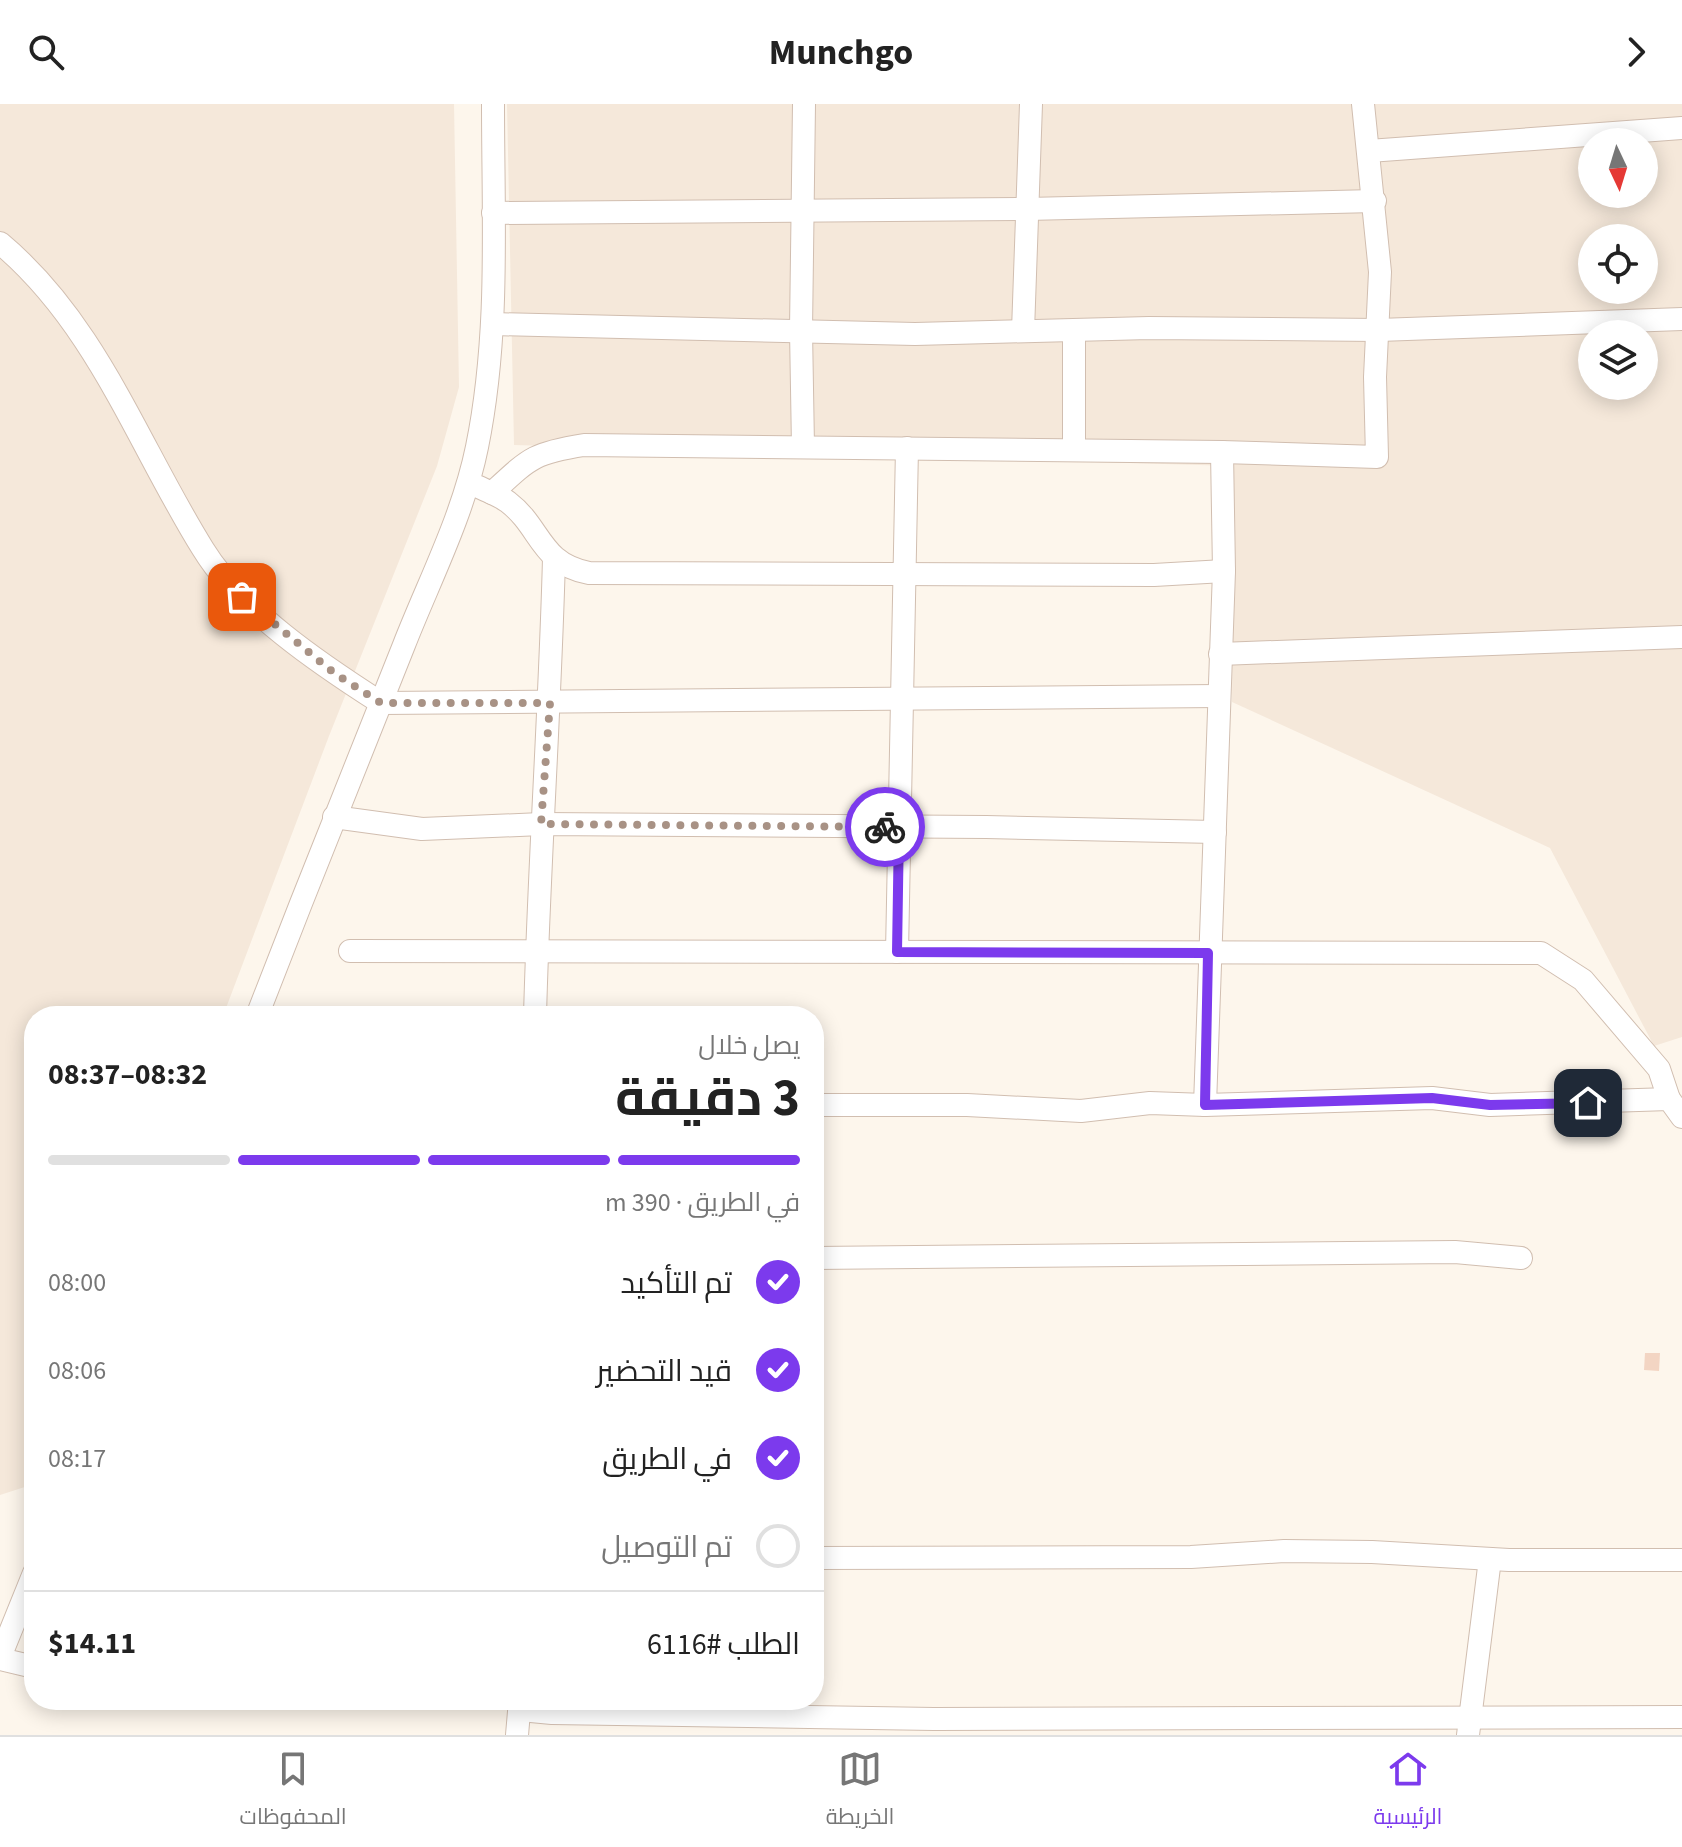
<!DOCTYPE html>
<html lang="ar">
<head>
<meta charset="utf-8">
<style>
	body { margin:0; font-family:"Source Sans 3",Cairo,sans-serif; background:#f6f6f6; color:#222; direction:rtl; height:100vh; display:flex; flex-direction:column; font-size:30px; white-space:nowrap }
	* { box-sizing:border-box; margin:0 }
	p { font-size:26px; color:#767676 }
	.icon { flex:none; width:44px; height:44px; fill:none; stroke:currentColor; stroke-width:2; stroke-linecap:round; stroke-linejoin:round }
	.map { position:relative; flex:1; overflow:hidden; direction:ltr }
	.side { position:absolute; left:24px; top:902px; width:800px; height:704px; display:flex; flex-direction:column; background:#fff; border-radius:32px; box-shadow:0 4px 20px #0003; direction:rtl }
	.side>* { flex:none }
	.needle { width:52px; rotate:176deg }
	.fabs { position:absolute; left:1578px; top:24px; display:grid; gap:16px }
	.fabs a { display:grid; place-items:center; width:80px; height:80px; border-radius:50%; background:#fff; box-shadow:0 4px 20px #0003; font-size:40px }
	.pin { position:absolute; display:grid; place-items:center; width:68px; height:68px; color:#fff; margin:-34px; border-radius:16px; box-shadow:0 4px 12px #0006 }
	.courier { position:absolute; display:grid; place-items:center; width:80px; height:80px; margin:-40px; border:6px solid #7c3aed; border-radius:50%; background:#fff; color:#222; box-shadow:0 2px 10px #0007 }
	.summary em { font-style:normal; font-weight:700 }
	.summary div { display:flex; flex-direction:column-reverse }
	.summary { display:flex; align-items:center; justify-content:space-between; height:136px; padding:0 24px }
	h1 { font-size:52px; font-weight:700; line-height:60px }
	.bar { display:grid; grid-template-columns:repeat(4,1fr); gap:12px 8px; align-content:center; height:96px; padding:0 24px }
	.bar i { height:10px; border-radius:6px; background:#e0e0e0 }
	.bar .on { background:#7c3aed }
	.bar p { grid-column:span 4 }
	.line { display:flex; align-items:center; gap:20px; padding:0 24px; border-top:2px solid #e0e0e0 }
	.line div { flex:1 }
	ol { padding:0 24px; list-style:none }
	li { display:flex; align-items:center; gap:24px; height:88px }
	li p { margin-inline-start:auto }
	li .icon { padding:8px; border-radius:50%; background:#7c3aed; color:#fff; stroke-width:4 }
	li:last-child { color:#767676 }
	li i { width:44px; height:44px; border:4px solid #e0e0e0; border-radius:50% }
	header { display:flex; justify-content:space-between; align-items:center; height:104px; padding:0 24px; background:#fff; font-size:36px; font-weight:700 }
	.dock { display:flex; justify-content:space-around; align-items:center; height:112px; border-top:2px solid #e0e0e0; background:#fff; font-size:22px; color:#767676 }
	.dock a { display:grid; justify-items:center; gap:4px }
	.dock .on { color:#7c3aed }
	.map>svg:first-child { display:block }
	.residential { fill:#f5e8da; fill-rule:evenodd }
	.building { fill:#f3d5c3 }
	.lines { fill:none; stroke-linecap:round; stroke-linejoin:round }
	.minor-casing { stroke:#d1beb0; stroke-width:24 }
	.minor { stroke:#fff; stroke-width:22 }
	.done { stroke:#a89285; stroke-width:8; stroke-dasharray:0 14.4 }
	.route { stroke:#7c3aed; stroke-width:10 }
</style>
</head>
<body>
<header><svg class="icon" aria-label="forward" viewBox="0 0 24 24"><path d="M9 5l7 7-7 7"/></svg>Munchgo<svg class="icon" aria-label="search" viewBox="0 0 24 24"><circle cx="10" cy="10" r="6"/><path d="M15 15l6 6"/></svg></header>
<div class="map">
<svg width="1682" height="1631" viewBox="0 0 1682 1631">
	<rect width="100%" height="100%" fill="#fdf6ec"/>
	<g class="residential">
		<path d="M 0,0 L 454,0 L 459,283 L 437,362 L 329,632 L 223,912 L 34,912 L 34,1380 L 0,1391 Z"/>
		<path d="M 507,0 L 1682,0 L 1682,933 L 1654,942 L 1550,744 L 1232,598 L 1234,362 L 514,341 ZM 1592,38 L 1644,38 L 1644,90 L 1592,90 ZM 1592,134 L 1644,134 L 1644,186 L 1592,186 ZM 1592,230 L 1644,230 L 1644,282 L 1592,282 Z"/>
	</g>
	<path class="building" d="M 1645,1249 L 1660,1249 L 1659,1267 L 1644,1266 Z"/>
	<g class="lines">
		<g class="minor-casing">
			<g id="minor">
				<path d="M 1369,47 L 1682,24"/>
				<path d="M 493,109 L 1027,105 L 1375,97"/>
				<path d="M 0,139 C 97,220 138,341 203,445 C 241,507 320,560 381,599 L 1219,592"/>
				<path d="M 493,220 L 915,230 L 1149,224 L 1379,226 L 1682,215"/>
				<path d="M 1023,227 L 1031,0"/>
				<path d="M 803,343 L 801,226 L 804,0"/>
				<path d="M 1074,346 L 1074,227"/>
				<path d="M 479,383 C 489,388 500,392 508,398 C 542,424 539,459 589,469 L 1154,471 L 1224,467"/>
				<path d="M 492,389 C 530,354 533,349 584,341 L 1222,348 L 1377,353 L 1375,273 L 1380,168 L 1363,0"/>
				<path d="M 1220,550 L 1682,533"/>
				<path d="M 334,713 L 422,725 L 541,720 L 986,723 L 1215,728"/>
				<path d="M 350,847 L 1541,849 L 1583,876 L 1659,965 L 1669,995"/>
				<path d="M 897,848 L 907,344"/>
				<path d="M 257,912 C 305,788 354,665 404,541 C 429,477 463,412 477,343 C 500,230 493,115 493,0"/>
				<path d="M 535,912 C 539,759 550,607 554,454"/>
				<path d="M 814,1001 L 967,1001 L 1081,1007 L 1150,999 L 1205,1001 L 1432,994 L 1490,1001 L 1669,995 L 1682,1013"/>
				<path d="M 1205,1001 L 1224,467 L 1222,348"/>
				<path d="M 814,1154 L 1455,1148 L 1521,1154"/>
				<path d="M 814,1454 L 1191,1453 L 1284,1447 L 1372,1448 L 1509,1456 L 1682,1456"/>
				<path d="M 0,1553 L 34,1469"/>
				<path d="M 0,1555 L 34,1563"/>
				<path d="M 514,1596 L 531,1607 L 552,1609 L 934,1615 L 1682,1613"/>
				<path d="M 517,1631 L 520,1596"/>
				<path d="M 1468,1631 L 1490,1455"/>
			</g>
		</g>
		<use href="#minor" class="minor"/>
	</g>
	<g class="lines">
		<path class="done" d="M 242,493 L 334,569 L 381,599 L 550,599 L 541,720 L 885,723"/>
		<path class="route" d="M 885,723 L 899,723 L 897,848 L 1208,849 L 1205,1001 L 1432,994 L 1490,1001 L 1588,999"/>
	</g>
</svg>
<div class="fabs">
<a><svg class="needle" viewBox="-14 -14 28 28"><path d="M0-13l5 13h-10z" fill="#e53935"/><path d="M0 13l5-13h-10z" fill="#767676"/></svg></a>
<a><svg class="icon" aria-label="locate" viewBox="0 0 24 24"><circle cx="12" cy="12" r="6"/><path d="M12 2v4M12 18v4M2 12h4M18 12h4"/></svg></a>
<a><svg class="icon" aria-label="layers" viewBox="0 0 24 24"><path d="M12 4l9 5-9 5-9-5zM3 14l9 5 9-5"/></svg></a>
</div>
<div class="pin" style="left:242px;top:493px;background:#ea580c"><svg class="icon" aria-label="bag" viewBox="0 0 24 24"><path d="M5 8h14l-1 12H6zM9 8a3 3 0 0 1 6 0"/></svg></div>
<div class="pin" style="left:1588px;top:999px;background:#1f2937"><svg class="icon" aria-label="home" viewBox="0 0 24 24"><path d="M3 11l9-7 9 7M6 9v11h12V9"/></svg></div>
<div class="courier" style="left:885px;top:723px"><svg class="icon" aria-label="bike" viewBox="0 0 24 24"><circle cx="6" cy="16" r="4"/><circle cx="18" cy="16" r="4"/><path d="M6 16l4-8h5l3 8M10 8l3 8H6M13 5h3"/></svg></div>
<section class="side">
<div class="summary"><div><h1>3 دقيقة</h1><p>يصل خلال</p></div><em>08:32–08:37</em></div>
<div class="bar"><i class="on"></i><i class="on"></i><i class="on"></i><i></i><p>في الطريق · 390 m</p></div>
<ol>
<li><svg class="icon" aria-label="check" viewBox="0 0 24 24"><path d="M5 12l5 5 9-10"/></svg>تم التأكيد<p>08:00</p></li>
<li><svg class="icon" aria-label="check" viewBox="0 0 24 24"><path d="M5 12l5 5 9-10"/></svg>قيد التحضير<p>08:06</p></li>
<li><svg class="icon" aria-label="check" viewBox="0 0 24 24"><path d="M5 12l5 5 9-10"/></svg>في الطريق<p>08:17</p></li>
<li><i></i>تم التوصيل</li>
</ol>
<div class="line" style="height:104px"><div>الطلب #6116</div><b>$14.11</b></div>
</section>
</div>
<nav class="dock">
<a class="on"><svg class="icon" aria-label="home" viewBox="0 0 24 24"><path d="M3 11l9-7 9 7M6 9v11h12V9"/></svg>الرئيسية</a>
<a><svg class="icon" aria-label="map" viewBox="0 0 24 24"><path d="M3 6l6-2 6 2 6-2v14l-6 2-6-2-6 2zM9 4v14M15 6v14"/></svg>الخريطة</a>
<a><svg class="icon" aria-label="saved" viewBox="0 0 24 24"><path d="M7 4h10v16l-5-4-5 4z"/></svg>المحفوظات</a>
</nav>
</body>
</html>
